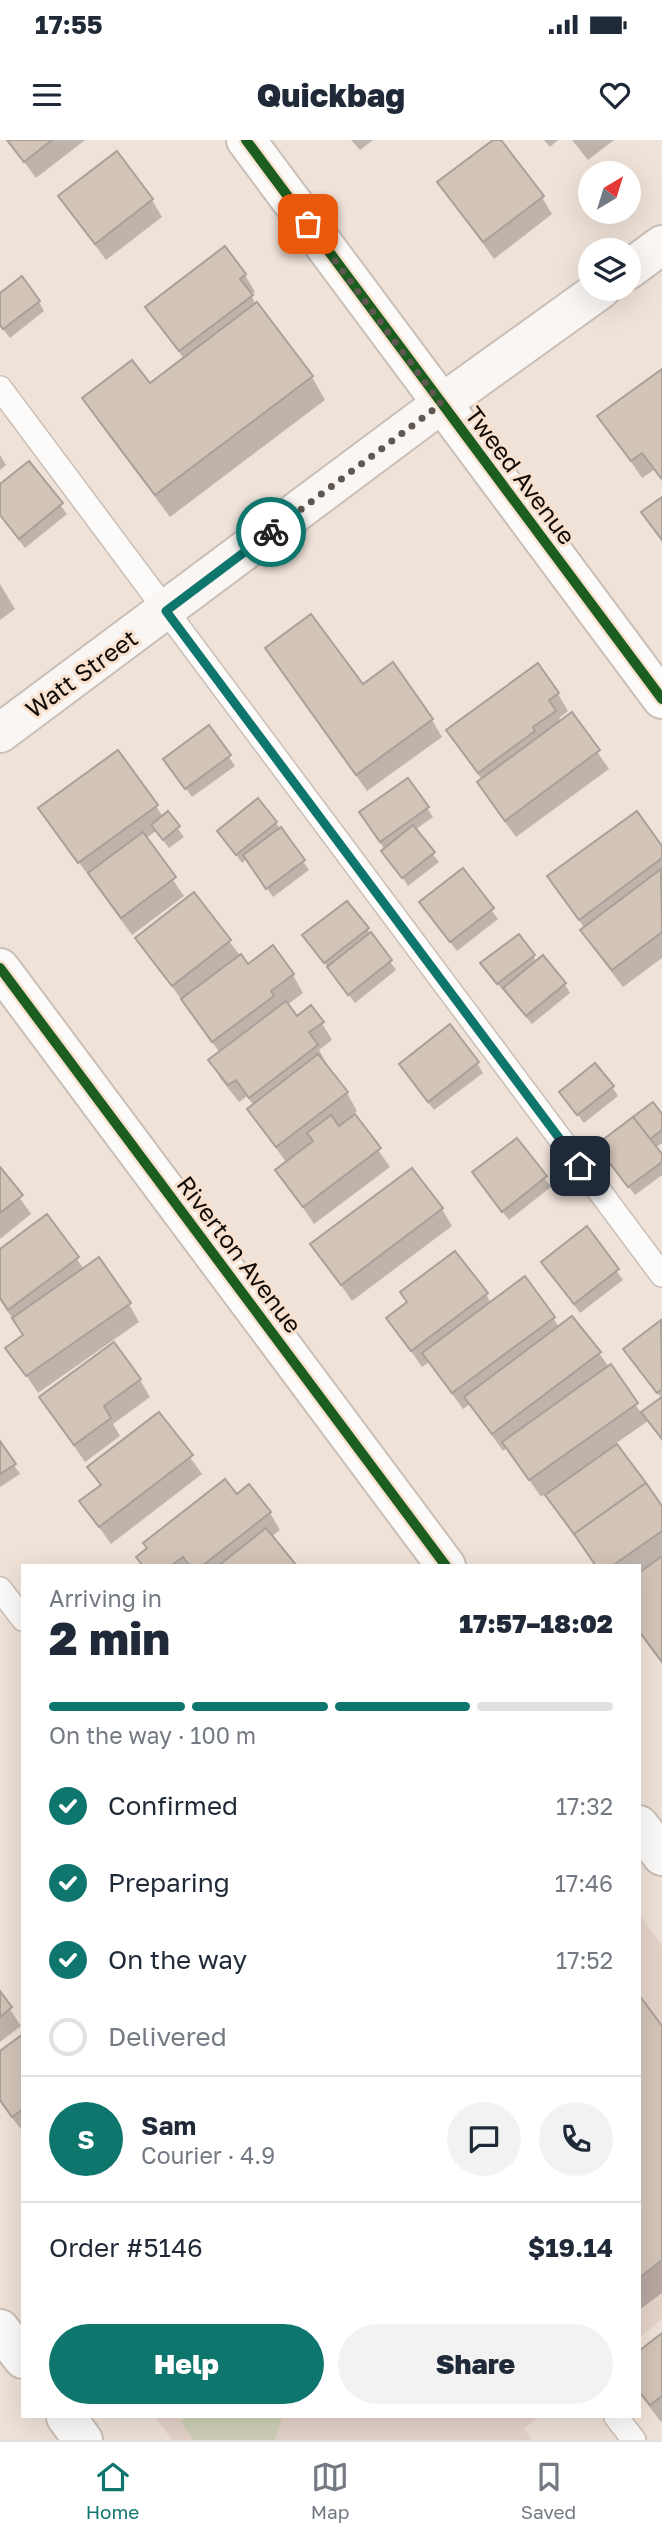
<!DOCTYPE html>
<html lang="en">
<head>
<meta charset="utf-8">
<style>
	body { margin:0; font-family:"Golos Text",sans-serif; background:#f2f2f3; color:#1f2937; height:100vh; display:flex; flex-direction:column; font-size:26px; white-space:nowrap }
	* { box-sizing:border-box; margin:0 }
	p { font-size:23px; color:#747a83 }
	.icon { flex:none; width:38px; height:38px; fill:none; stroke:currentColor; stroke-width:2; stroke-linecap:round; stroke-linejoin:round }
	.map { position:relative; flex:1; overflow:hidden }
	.panel { position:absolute; left:21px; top:1424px; width:620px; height:854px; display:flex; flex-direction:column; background:#fff; border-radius:0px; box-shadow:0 7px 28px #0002 }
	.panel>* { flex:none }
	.needle { width:46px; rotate:38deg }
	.controls { position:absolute; left:578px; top:21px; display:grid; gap:14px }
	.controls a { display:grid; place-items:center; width:63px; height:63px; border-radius:50%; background:#fff; box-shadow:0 7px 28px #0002; font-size:35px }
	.pin { position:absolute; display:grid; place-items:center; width:60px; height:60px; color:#fff; margin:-30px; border-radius:14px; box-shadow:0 4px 10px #0006 }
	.courier { position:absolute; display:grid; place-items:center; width:70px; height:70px; margin:-35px; border:5px solid #0f766e; border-radius:50%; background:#fff; color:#222; box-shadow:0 2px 9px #0007 }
	.headline em { font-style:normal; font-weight:800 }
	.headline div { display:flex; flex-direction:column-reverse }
	.headline { display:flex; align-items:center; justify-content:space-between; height:119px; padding:0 28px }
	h1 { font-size:46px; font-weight:800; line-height:52px }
	.bar { display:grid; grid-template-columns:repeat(4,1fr); gap:10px 7px; align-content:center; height:84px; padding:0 28px }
	.bar i { height:9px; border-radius:5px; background:#e0e1e3 }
	.bar .selected { background:#0f766e }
	.bar p { grid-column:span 4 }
	.line { display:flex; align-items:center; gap:18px; padding:0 28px; border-top:2px solid #e0e1e3 }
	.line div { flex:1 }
	.round { display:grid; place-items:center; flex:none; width:74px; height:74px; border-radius:37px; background:#f2f2f3 }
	ol { padding:0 28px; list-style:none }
	li { display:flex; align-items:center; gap:21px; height:77px }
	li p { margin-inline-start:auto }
	li .icon { padding:7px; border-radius:50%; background:#0f766e; color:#fff; stroke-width:4 }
	li:last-child { color:#747a83 }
	li i { width:38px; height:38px; border:4px solid #e0e1e3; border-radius:50% }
	.action { display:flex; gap:14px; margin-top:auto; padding:14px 28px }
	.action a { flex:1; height:80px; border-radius:42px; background:#0f766e; color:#fff; font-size:28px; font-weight:800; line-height:80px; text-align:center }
	.action a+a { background:#f2f2f3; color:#1f2937 }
	.status { display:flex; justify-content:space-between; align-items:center; height:49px; padding:0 35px; background:#fff; direction:ltr }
	.status svg { height:19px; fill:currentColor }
	header { display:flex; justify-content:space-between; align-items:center; height:91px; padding:0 28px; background:#fff; font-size:32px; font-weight:800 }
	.dock { display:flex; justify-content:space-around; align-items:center; height:98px; border-top:2px solid #e0e1e3; background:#fff; font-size:19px; color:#747a83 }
	.dock a { display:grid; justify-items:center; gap:4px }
	.dock .selected { color:#0f766e }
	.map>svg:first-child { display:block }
	.education { fill:#e5d3ca }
	.green { fill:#cfd0b6 }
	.shadow { fill:#0003 }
	.building { fill:#d3c4b8; stroke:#aaa099; stroke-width:2 }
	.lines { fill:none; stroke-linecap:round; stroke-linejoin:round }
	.service-casing { stroke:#c9bfb7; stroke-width:26 }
	.minor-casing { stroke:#c9bfb7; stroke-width:42 }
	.tertiary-casing { stroke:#c9bfb7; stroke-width:42 }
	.secondary-casing { stroke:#c9bfb7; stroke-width:42 }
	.service { stroke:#fdfbf9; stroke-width:23 }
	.minor { stroke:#fdfbf9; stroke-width:38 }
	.tertiary { stroke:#fdfbf9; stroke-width:38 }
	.secondary { stroke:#faf6f4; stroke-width:38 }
	.cycleway-casing { stroke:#f8e1cf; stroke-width:15 }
	.cycleway { stroke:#1b5e20; stroke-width:10 }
	.done { stroke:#605750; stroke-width:7; stroke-dasharray:0 12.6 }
	.route { stroke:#0f766e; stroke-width:9 }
	.labels { text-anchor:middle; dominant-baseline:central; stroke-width:6; stroke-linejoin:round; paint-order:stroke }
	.street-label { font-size:24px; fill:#130c06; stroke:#f8e1cf }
</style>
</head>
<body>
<div class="status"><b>17:55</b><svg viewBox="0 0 49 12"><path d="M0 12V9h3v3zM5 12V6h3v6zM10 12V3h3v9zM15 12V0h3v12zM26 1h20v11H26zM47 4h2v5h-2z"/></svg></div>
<header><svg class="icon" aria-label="menu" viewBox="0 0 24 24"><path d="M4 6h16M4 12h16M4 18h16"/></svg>Quickbag<svg class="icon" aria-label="heart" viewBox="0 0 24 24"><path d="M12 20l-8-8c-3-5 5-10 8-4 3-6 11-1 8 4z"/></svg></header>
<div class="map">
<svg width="662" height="2300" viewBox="0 0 662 2300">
	<rect width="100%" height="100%" fill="#efe2d8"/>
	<g class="education">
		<path d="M 639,1774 L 662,1805 L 662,2179 L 639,2198 Z"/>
		<path d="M 155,2277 L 539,2277 L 524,2289 L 532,2300 L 172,2300 Z"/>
	</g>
	<path class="green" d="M 184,2277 L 282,2277 L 275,2300 L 194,2300 L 181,2283 Z"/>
	<g class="shadow">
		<path d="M 8,0 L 85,0 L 36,38 Z"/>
		<path d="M 351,0 L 373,0 L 360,10 Z"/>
		<path d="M 496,0 L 542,57 L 552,74 L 494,119 L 440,43 Z"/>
		<path d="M 544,0 L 558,0 L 550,7 Z"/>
		<path d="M 572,0 L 614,0 L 588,20 Z"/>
		<path d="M 60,57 L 152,60 L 162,77 L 106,120 Z"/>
		<path d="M 245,135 L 255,152 L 251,155 L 256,165 L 312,237 L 325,260 L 170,377 L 98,281 L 85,258 L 149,245 L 184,219 L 148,167 Z"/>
		<path d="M 0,155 L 39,162 L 44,171 L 10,198 L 0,185 Z"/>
		<path d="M 662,231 L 662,341 L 654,330 L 642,338 L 600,276 Z"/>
		<path d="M 0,315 L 6,325 L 0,330 Z"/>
		<path d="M 28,323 L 67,374 L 25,408 L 0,376 L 0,346 Z"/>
		<path d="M 0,444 L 15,469 L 0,480 Z"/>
		<path d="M 267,509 L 362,546 L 432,580 L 442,597 L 367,651 Z"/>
		<path d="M 558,554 L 568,571 L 559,578 L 561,582 L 571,574 L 609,629 L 516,697 L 489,660 L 479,642 L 482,640 L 448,590 Z"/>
		<path d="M 209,587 L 235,626 L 192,657 L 165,620 Z"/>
		<path d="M 156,666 L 163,677 L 167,674 L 184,697 L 169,708 L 156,691 L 145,699 L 184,756 L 132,795 L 40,669 Z"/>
		<path d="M 427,668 L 433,677 L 415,690 L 439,722 L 408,746 L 367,682 Z"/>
		<path d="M 276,683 L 309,730 L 273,757 L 247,719 L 242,723 L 219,691 Z"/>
		<path d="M 662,709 L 662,818 L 623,847 L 593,808 L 585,789 L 550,737 Z"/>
		<path d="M 463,731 L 498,779 L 457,811 L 421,763 Z"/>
		<path d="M 194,755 L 248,826 L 273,808 L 293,835 L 303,853 L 287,865 L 297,878 L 322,883 L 332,900 L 319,910 L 327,924 L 325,926 L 347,953 L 357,971 L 353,974 L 390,1027 L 314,1084 L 278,1030 L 287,1023 L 260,987 L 249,969 L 254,966 L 247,956 L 239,962 L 220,938 L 210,920 L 220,913 L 137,798 Z"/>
		<path d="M 367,789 L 396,830 L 355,863 L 304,796 Z"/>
		<path d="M 519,796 L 537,822 L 565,844 L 570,853 L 532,884 L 488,833 Z"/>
		<path d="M 477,923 L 483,933 L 434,970 L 406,933 Z"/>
		<path d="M 612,947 L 618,956 L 584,983 L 561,953 Z"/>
		<path d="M 662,977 L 662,1003 L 655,1008 L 662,1017 L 662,1035 L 635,1055 L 604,1015 Z"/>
		<path d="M 516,1000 L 551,1047 L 509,1080 L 480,1042 Z"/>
		<path d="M 0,1030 L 31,1074 L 0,1099 Z"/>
		<path d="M 442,1069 L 452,1086 L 352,1161 L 312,1104 Z"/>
		<path d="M 46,1077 L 84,1129 L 129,1164 L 139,1182 L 38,1253 L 8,1208 L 24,1196 L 0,1160 L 0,1111 Z"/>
		<path d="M 587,1089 L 623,1140 L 580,1173 L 543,1122 Z"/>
		<path d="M 486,1154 L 491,1163 L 553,1177 L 559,1188 L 599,1213 L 642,1274 L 662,1259 L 625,1210 L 662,1184 L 662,1299 L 648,1281 L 615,1304 L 662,1369 L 662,1524 L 639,1493 L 639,1426 L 596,1426 L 546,1353 L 541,1357 L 507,1308 L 503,1311 L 470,1264 L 463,1269 L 429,1222 L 422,1227 L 388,1178 Z"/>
		<path d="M 140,1240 L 150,1257 L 113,1284 L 120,1296 L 85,1322 L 41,1258 Z"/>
		<path d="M 159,1274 L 202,1334 L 111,1404 L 81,1362 L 101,1347 L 89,1328 Z"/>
		<path d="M 0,1305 L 20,1334 L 0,1347 Z"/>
		<path d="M 237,1356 L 270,1373 L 280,1390 L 271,1397 L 295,1426 L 143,1426 L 138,1417 Z"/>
		<path d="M 0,1854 L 21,1886 L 0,1902 Z"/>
		<path d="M 639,1858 L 662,1889 L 662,2153 L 639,2170 Z"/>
		<path d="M 23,1896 L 23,1992 L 0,1962 L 0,1913 Z"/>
		<path d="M 662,2195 L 662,2281 L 661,2282 L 639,2253 L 639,2213 Z"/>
	</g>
	<g class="building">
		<path d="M 7,0 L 52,0 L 24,22 Z"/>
		<path d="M 493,0 L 501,0 L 544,56 L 483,102 L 437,42 Z"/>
		<path d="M 117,11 L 153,59 L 95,104 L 58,56 Z"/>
		<path d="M 225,106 L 246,134 L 240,139 L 253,155 L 179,211 L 145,167 Z"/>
		<path d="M 22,136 L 40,161 L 3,189 L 0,185 L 0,153 Z"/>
		<path d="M 257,162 L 313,236 L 155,355 L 82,258 L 132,220 L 150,243 Z"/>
		<path d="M 662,229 L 662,337 L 661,338 L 642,313 L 631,321 L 597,276 Z"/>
		<path d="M 29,321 L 63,363 L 19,399 L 0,375 L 0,344 Z"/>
		<path d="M 662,357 L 662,400 L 641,372 Z"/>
		<path d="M 311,474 L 363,544 L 393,522 L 433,579 L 356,635 L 265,508 Z"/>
		<path d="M 538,523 L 559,553 L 549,560 L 556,571 L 533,587 L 535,591 L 478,633 L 446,590 Z"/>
		<path d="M 572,572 L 600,610 L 505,681 L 477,642 Z"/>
		<path d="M 209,585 L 231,615 L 185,649 L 163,619 Z"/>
		<path d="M 118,610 L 158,665 L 78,723 L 38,668 Z"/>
		<path d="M 408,638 L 429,667 L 380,702 L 359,672 Z"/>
		<path d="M 258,658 L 277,682 L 236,715 L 217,691 Z"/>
		<path d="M 168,671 L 180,686 L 163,700 L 151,685 Z"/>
		<path d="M 637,671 L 662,706 L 662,718 L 579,780 L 547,736 Z"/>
		<path d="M 413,685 L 435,712 L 402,738 L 381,711 Z"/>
		<path d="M 281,687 L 305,720 L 266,749 L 243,715 Z"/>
		<path d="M 143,692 L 176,737 L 121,778 L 88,733 Z"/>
		<path d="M 463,728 L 494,768 L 450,802 L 419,762 Z"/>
		<path d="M 661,729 L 662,792 L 612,830 L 580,790 Z"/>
		<path d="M 194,752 L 231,800 L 172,846 L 135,798 Z"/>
		<path d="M 347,761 L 369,788 L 324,823 L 302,795 Z"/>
		<path d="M 371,792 L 392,820 L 348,855 L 327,827 Z"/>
		<path d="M 519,794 L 535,815 L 497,844 L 480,823 Z"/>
		<path d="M 273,805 L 294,834 L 271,851 L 274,856 L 212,902 L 181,859 L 241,814 L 248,824 Z"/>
		<path d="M 543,815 L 566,843 L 526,876 L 503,848 Z"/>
		<path d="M 286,861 L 297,876 L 311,865 L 324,882 L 309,892 L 318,905 L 249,958 L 236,940 L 228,945 L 208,920 Z"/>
		<path d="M 450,884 L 479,922 L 428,962 L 399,924 Z"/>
		<path d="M 318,914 L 348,952 L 276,1007 L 247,969 Z"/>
		<path d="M 595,923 L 614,946 L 577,975 L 559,952 Z"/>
		<path d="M 653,962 L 662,974 L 662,990 L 650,999 L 633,977 Z"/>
		<path d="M 355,974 L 381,1008 L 303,1067 L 275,1030 L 313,1001 L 307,993 L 331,975 L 339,986 Z"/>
		<path d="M 633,977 L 662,1014 L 662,1022 L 628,1047 L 596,1005 Z"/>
		<path d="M 517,998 L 547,1036 L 502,1072 L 472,1032 Z"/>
		<path d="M 0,1027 L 23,1055 L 0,1073 Z"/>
		<path d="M 412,1028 L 443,1068 L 341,1145 L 310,1104 Z"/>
		<path d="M 47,1074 L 79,1117 L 8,1170 L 0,1158 L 0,1109 Z"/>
		<path d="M 587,1086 L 619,1129 L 574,1164 L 541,1122 Z"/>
		<path d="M 455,1111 L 488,1153 L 411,1211 L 386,1178 L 407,1162 L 400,1152 Z"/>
		<path d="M 99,1117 L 131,1163 L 26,1236 L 5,1208 L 23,1195 L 12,1178 Z"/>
		<path d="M 525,1136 L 555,1177 L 452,1253 L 422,1213 Z"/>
		<path d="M 572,1176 L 601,1212 L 492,1294 L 464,1257 Z"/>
		<path d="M 661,1180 L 662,1249 L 657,1253 L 623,1209 Z"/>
		<path d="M 114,1202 L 141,1239 L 104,1266 L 111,1278 L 74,1305 L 39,1257 Z"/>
		<path d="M 611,1224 L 638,1263 L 529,1340 L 502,1302 Z"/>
		<path d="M 662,1257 L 662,1299 L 641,1272 Z"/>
		<path d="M 159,1272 L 193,1315 L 99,1387 L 79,1361 L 101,1345 L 87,1327 Z"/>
		<path d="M 0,1301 L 16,1324 L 0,1334 Z"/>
		<path d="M 617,1304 L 646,1343 L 574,1394 L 545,1355 Z"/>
		<path d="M 225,1339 L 237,1354 L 249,1344 L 271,1372 L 202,1426 L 190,1426 L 183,1417 L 171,1426 L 143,1426 L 136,1417 L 147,1408 L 143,1403 Z"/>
		<path d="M 646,1343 L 662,1366 L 662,1391 L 612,1426 L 596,1426 L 574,1394 Z"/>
		<path d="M 266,1388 L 297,1426 L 218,1426 Z"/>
		<path d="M 662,1416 L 662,1522 L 639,1491 L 639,1433 Z"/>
		<path d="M 0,1851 L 12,1867 L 0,1877 Z"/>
		<path d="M 639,1855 L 662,1886 L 662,2120 L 639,2138 Z"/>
		<path d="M 23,1894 L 23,1969 L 12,1977 L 0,1960 L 0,1911 Z"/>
		<path d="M 662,2193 L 662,2256 L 650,2265 L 639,2251 L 639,2211 Z"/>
	</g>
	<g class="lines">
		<g class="service-casing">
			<g id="service">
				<path d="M 0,248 L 662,1135"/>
				<path d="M 0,1449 L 23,1479"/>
				<path d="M 616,2277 L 634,2300"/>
			</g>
		</g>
		<g class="minor-casing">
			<g id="minor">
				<path d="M 246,0 L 662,559"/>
				<path d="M 0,828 L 446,1426"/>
				<path d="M 639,1685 L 662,1716"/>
			</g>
		</g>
		<g class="tertiary-casing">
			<g id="tertiary">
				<path d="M 0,2189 L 23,2219"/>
				<path d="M 66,2277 L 83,2300"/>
			</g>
		</g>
		<g class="secondary-casing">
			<g id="secondary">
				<path d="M 628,130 L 662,105"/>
				<path d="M 0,593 L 441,264 L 601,149"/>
			</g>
		</g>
		<use href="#service" class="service"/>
		<use href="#minor" class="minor"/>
		<use href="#tertiary" class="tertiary"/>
		<use href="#secondary" class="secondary"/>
		<g class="cycleway-casing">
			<g id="cycleway">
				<path d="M 246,0 L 662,559"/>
				<path d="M 0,828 L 446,1426"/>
			</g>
		</g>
		<use href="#cycleway" class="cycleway"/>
	</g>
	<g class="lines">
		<path class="done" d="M 271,392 L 441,264 L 308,84"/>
		<path class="route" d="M 271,392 L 166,471 L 580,1026"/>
	</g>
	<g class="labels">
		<g class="street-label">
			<text transform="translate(521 335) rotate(53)">Tweed Avenue</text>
			<text transform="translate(81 533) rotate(-36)">Watt Street</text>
			<text transform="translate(240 1114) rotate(53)">Riverton Avenue</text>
		</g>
	</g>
</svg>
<div class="controls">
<a><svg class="needle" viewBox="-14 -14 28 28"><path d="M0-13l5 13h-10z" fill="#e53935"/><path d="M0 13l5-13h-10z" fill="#747a83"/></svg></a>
<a><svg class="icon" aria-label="layers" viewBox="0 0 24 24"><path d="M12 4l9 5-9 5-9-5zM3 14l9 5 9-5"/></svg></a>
</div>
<div class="pin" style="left:308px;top:84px;background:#ea580c"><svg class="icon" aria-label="bag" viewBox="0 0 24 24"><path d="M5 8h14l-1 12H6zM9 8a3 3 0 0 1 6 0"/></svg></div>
<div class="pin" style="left:580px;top:1026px;background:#1f2937"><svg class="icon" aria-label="home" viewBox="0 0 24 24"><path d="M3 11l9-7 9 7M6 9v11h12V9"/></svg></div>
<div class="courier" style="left:271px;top:392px"><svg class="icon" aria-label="bike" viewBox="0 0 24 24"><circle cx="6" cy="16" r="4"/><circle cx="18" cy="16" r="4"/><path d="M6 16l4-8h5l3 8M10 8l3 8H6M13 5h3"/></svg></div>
<section class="panel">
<div class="headline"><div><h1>2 min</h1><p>Arriving in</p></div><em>17:57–18:02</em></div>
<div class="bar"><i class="selected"></i><i class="selected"></i><i class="selected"></i><i></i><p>On the way · 100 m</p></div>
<ol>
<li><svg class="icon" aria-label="check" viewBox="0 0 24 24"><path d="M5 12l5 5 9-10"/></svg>Confirmed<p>17:32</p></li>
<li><svg class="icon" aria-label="check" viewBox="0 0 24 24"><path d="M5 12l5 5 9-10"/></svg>Preparing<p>17:46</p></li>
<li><svg class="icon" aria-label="check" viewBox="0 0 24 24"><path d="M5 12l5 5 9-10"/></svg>On the way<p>17:52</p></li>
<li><i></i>Delivered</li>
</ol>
<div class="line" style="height:126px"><b class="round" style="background:#0f766e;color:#fff">S</b><div><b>Sam</b><p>Courier · 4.9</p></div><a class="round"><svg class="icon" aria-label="chat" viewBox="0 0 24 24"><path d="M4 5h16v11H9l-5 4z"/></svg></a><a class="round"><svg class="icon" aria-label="phone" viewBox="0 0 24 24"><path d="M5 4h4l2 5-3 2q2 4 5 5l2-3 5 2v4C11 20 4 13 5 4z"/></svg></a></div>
<div class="line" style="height:91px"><div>Order #5146</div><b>$19.14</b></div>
<div class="action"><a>Help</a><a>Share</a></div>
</section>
</div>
<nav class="dock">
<a class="selected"><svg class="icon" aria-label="home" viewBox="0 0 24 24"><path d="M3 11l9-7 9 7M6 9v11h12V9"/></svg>Home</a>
<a><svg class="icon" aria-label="map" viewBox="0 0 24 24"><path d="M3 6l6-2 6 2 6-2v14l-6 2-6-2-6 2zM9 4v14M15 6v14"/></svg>Map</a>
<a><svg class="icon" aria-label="saved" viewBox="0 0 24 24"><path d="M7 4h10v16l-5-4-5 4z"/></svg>Saved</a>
</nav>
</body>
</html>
